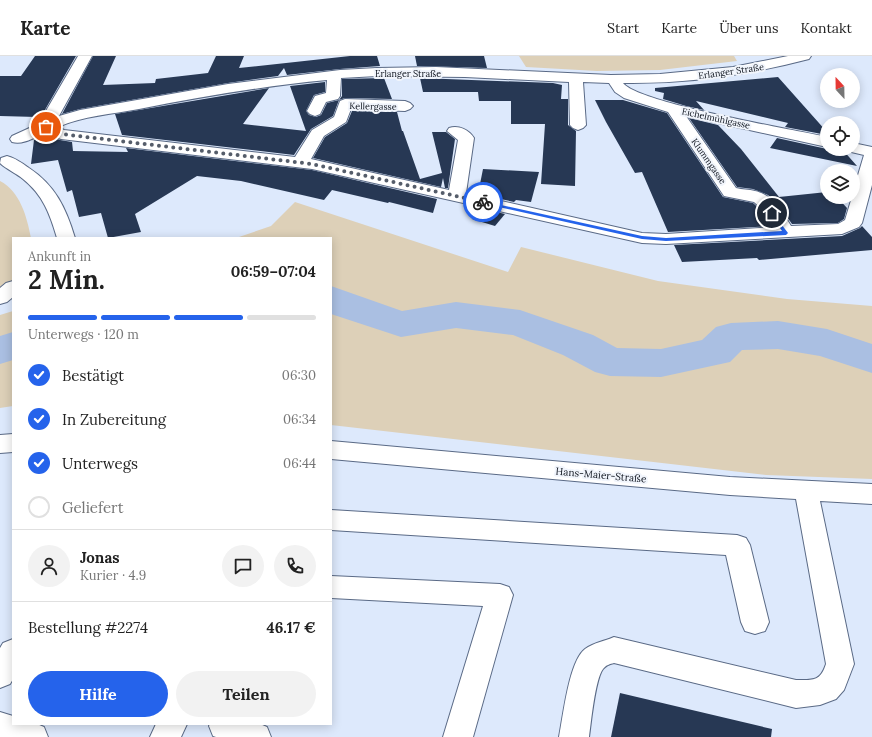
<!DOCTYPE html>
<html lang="de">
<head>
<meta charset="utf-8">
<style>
	body { margin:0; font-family:Lora,serif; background:#f2f2f2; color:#222; height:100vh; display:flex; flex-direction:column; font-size:15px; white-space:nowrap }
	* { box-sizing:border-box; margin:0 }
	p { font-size:13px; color:#767676 }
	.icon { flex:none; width:22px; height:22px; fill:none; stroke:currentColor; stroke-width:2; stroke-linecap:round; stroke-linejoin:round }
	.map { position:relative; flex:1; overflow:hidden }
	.details { position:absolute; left:12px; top:181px; width:320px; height:488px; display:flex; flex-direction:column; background:#fff; border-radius:0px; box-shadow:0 2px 10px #0003 }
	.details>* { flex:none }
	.needle { width:26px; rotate:338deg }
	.tools { position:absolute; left:820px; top:12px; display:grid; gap:8px }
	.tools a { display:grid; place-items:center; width:40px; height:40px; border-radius:50%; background:#fff; box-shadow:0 2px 10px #0003; font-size:20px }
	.pin { position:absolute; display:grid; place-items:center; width:34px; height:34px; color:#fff; margin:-17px; border:2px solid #fff; border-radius:50%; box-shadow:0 1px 4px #0007 }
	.courier { position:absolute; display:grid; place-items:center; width:40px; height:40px; margin:-20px; border:3px solid #2563eb; border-radius:50%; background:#fff; color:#222; box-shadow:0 1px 5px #0007 }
	.summary em { font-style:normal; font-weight:800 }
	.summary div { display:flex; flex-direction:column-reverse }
	.summary { display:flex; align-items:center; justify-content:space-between; height:68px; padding:0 16px }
	h1 { font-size:26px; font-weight:800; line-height:30px }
	.bar { display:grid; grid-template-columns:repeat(4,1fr); gap:6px 4px; align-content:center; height:48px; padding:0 16px }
	.bar i { height:5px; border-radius:3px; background:#e0e0e0 }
	.bar .selected { background:#2563eb }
	.bar p { grid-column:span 4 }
	.line { display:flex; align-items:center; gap:10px; padding:0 16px; border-top:1px solid #e0e0e0 }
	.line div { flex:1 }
	.round { display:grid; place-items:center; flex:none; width:42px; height:42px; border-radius:21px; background:#f2f2f2 }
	ol { padding:0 16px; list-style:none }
	li { display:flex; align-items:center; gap:12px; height:44px }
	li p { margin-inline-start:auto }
	li .icon { padding:4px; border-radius:50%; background:#2563eb; color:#fff; stroke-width:4 }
	li:last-child { color:#767676 }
	li i { width:22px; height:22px; border:2px solid #e0e0e0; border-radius:50% }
	.cta { display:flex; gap:8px; margin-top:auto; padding:8px 16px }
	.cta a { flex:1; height:46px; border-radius:24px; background:#2563eb; color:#fff; font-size:16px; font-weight:800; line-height:46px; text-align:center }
	.cta a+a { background:#f2f2f2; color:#222 }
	header { display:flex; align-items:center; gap:24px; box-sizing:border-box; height:56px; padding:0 20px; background:#fff; border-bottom:1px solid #e0e0e0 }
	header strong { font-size:19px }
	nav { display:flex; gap:22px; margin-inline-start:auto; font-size:14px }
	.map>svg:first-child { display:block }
	.green { fill:#ddd0b8 }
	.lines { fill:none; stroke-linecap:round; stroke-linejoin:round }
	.river { fill:#aabfe2; fill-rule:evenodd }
	.building { fill:#273854 }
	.minor-casing { stroke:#5a6a86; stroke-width:2 }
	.minor { fill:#fff; fill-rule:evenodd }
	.route { fill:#2563eb }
	.done { stroke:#555d6a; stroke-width:4; stroke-dasharray:0 7.2 }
	.labels { text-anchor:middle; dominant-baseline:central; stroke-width:4; stroke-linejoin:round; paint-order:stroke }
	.far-street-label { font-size:9px; fill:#0c121c; stroke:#f1f5fc }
	.street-label { font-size:10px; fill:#0c121c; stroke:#f1f5fc }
</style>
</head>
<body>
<header>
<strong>Karte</strong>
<nav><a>Start</a><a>Karte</a><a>Über uns</a><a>Kontakt</a></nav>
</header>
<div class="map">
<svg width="872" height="681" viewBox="0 0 872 681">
	<rect width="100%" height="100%" fill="#dde9fc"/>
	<g class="green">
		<path d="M 519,0 L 734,0 L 737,5 L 660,14 L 597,15 L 526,11 Z"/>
		<path d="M 0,125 C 20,135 27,161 31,182 L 13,182 L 13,231 L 0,242 Z"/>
		<path d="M 295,146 L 508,216 L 521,191 L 658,225 L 787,243 L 872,250 L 872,423 L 766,419 L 331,369 L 331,182 L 236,182 L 271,170 Z"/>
		<path d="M 13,255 L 13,350 L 0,352 L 0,259 Z"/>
	</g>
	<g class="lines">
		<g class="river">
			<path d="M 331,230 L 402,255 L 456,246 L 520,254 L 593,279 L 617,292 L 661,293 L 702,284 L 716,271 L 731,267 L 778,265 L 827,273 L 872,288 L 872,317 L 820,300 L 778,293 L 742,294 L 730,306 L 661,321 L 610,320 L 595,316 L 563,299 L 513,279 L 456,272 L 401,281 L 331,258 Z"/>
			<path d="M 13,276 L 13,304 L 0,308 L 0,280 Z"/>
		</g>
	</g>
	<g class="building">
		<path d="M 35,0 L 76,0 L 42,59 L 44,64 L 36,67 L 37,61 L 0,60 L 0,20 L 21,20 Z"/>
		<path d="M 93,0 L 116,0 L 103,29 L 155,27 L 156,23 L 208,17 L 216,0 L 244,0 L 239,12 L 350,0 L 377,0 L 380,10 L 340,13 L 287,19 L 284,12 L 278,20 L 228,27 L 80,53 L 62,58 Z"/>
		<path d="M 415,0 L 484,0 L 487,12 L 417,10 Z"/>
		<path d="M 778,21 L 827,76 L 827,79 L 785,71 L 788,67 L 696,45 L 704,54 L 686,50 L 663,43 L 664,37 L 655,35 L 655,32 Z"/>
		<path d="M 384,22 L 392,43 L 345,42 L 339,44 L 342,40 L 342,23 Z"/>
		<path d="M 420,22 L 553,27 L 562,29 L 561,43 L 568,43 L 568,69 L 576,75 L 575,130 L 541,128 L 545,68 L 511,68 L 511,45 L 479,45 L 478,36 L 423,36 Z"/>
		<path d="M 325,26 L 325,36 L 314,39 L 306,55 L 309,59 L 316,61 L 321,59 L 327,47 L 339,44 L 333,60 L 311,73 L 294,99 L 122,79 L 115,58 L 269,32 L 243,68 L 306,75 L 290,30 Z"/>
		<path d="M 595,44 L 623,44 L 667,57 L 723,141 L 753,147 L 762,155 L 771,170 L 668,176 L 642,116 L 635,117 L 606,66 Z"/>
		<path d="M 352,55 L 397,56 L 402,75 L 403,75 L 420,123 L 442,117 L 432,76 L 446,76 L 455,83 L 448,132 L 445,132 L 443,122 L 441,131 L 313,102 L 325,81 L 347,67 Z"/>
		<path d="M 689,62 L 718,69 L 741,93 L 779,141 L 827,136 L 827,141 L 837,141 L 847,152 L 844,163 L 838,167 L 792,168 L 778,148 L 768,139 L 753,133 L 737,131 Z"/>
		<path d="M 45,79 L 60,84 L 72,86 L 73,95 L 128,96 L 126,92 L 312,114 L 437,143 L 433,157 L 389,146 L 388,147 L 332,134 L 324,144 L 241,125 L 197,120 L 135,158 L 141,176 L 108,182 L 101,157 L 79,161 L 72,134 L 67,136 L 58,104 L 31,108 L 34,84 Z"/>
		<path d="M 777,82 L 827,93 L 842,93 L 857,110 L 770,92 Z"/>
		<path d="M 483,113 L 539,116 L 531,146 L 516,144 L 514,146 L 478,138 Z"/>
		<path d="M 475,151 L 505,158 L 495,170 L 472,163 Z"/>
		<path d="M 862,170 L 872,181 L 872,194 L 759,204 L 757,202 L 682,206 L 674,189 L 842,180 L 860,172 Z"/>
		<path d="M 620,637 L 772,673 L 771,681 L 611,681 Z"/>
	</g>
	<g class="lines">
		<g class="minor-casing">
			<g id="minor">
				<path d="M 78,0 L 92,0 L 59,60 L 80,54 L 228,28 L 340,14 L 377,12 L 436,11 L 611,19 L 660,18 L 733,11 L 788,0 L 811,0 L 809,3 C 748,19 687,28 623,27 C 638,47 795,74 827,81 L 827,91 L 686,60 L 736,132 C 742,134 749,133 755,135 C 773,139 782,156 791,170 L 838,168 L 845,164 L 852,141 L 853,141 L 853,136 L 864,99 L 847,95 L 846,93 L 853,93 L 853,87 L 872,91 L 872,129 L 862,167 L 859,171 L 842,178 L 666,188 L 642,187 L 312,113 L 61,83 L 45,77 C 35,81 24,89 12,86 L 10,83 L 12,80 L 47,64 L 43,60 ZM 377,20 L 465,21 L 569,26 L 570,69 L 573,72 L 578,74 L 583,72 L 586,69 L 583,26 L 609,27 L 615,36 L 624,42 L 668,56 L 724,140 L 754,146 L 763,154 L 774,171 L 666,178 L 642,177 L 466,137 L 474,82 C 469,74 459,69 449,72 L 447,75 L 458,84 L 449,134 L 311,103 L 324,80 L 346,66 L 351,53 L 405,55 L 410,53 L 413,50 L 410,47 L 405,45 L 345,43 L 340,45 L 334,61 L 312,74 L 295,101 L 64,74 L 58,71 C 83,60 112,58 139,53 C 201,41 263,30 327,24 L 326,37 L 315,40 L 307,55 L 310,58 L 315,60 L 320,58 L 326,46 L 338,43 L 340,40 L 341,22 Z"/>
				<path d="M 7,100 C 15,102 22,107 29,112 C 55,129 66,152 75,182 L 57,182 C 50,158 43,139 23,123 C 16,117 6,113 0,107 L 1,102 Z"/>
				<path d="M 13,225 L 13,241 L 7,246 L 0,248 L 0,232 L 6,227 Z"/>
				<path d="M 13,378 L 13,396 L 0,397 L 0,379 Z"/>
				<path d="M 331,385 L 730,421 L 872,428 L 872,448 L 820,445 L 854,608 L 844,634 L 836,643 L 820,649 L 796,652 L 614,607 C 610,608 606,609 603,613 C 595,623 591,667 589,681 L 559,681 C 563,661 569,605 585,593 C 593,587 605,585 614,581 L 796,624 C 813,624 820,626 826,608 L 796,443 L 730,439 L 331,403 Z"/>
				<path d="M 331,454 L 737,479 L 746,482 L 750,489 L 769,566 L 765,575 L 755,578 L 745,575 L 741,566 L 726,499 L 331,474 Z"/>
				<path d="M 331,520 L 500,528 L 509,531 L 513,539 L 473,681 L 443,681 L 483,550 L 331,542 Z"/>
				<path d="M 13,583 L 13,623 L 10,628 L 0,632 L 0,592 L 3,587 Z"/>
				<path d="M 0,656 L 13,660 L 13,668 L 37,668 L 44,671 L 48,681 L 0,681 Z"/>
				<path d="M 156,668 L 187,668 L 181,681 L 150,681 Z"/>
				<path d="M 210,668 L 260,668 L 267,671 L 271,681 L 216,681 L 213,680 L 209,670 Z"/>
			</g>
		</g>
		<use href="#minor" class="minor"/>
	</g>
	<path class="route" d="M 483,145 L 642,180 L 666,182 L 782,175 L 770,157 L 772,156 L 788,177 L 786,179 L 666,185 L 642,183 L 481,147 L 481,146 Z"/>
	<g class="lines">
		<path class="done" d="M 46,71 L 61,78 L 312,108 L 483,146"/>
	</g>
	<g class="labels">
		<g class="far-street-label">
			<text transform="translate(731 15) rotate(-8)">Erlanger Straße</text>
			<text x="408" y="17">Erlanger Straße</text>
			<text transform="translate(373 50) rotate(1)">Kellergasse</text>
			<text transform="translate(716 62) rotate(12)">Eichelmühlgasse</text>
			<text transform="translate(709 105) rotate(55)">Klummgasse</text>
		</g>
		<g class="street-label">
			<text transform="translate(601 419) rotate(5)">Hans-Maier-Straße</text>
		</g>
	</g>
</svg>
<div class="tools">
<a><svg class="needle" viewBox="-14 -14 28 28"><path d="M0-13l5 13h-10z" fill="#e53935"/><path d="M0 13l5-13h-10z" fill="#767676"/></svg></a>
<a><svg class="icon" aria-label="locate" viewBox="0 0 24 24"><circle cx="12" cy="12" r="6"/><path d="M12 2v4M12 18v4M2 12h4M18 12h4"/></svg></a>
<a><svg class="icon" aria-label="layers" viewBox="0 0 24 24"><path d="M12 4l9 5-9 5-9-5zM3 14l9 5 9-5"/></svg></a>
</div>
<div class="pin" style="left:46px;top:71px;background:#ea580c"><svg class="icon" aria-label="bag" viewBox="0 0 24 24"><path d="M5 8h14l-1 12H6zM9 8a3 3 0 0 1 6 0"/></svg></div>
<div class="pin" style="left:772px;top:157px;background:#1f2937"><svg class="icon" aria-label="home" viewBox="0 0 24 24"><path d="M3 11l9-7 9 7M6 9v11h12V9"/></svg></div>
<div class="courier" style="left:483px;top:146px"><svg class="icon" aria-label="bike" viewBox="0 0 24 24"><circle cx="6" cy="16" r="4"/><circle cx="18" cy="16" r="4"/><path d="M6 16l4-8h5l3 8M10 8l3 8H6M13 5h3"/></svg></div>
<section class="details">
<div class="summary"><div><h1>2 Min.</h1><p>Ankunft in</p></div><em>06:59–07:04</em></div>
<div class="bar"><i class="selected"></i><i class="selected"></i><i class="selected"></i><i></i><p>Unterwegs · 120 m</p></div>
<ol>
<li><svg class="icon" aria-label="check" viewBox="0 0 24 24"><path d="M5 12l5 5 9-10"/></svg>Bestätigt<p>06:30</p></li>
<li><svg class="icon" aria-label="check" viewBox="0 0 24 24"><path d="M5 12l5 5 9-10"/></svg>In Zubereitung<p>06:34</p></li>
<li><svg class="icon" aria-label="check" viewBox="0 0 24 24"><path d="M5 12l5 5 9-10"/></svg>Unterwegs<p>06:44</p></li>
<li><i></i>Geliefert</li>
</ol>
<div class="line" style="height:72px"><a class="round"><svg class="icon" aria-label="person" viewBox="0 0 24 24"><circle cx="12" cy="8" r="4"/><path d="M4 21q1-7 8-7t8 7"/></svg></a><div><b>Jonas</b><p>Kurier · 4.9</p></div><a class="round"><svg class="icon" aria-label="chat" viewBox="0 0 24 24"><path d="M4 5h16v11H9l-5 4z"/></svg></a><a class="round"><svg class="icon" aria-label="phone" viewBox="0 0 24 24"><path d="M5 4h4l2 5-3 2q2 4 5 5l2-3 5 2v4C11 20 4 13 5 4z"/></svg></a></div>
<div class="line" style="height:52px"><div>Bestellung #2274</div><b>46.17 €</b></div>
<div class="cta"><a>Hilfe</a><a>Teilen</a></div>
</section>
</div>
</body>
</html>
